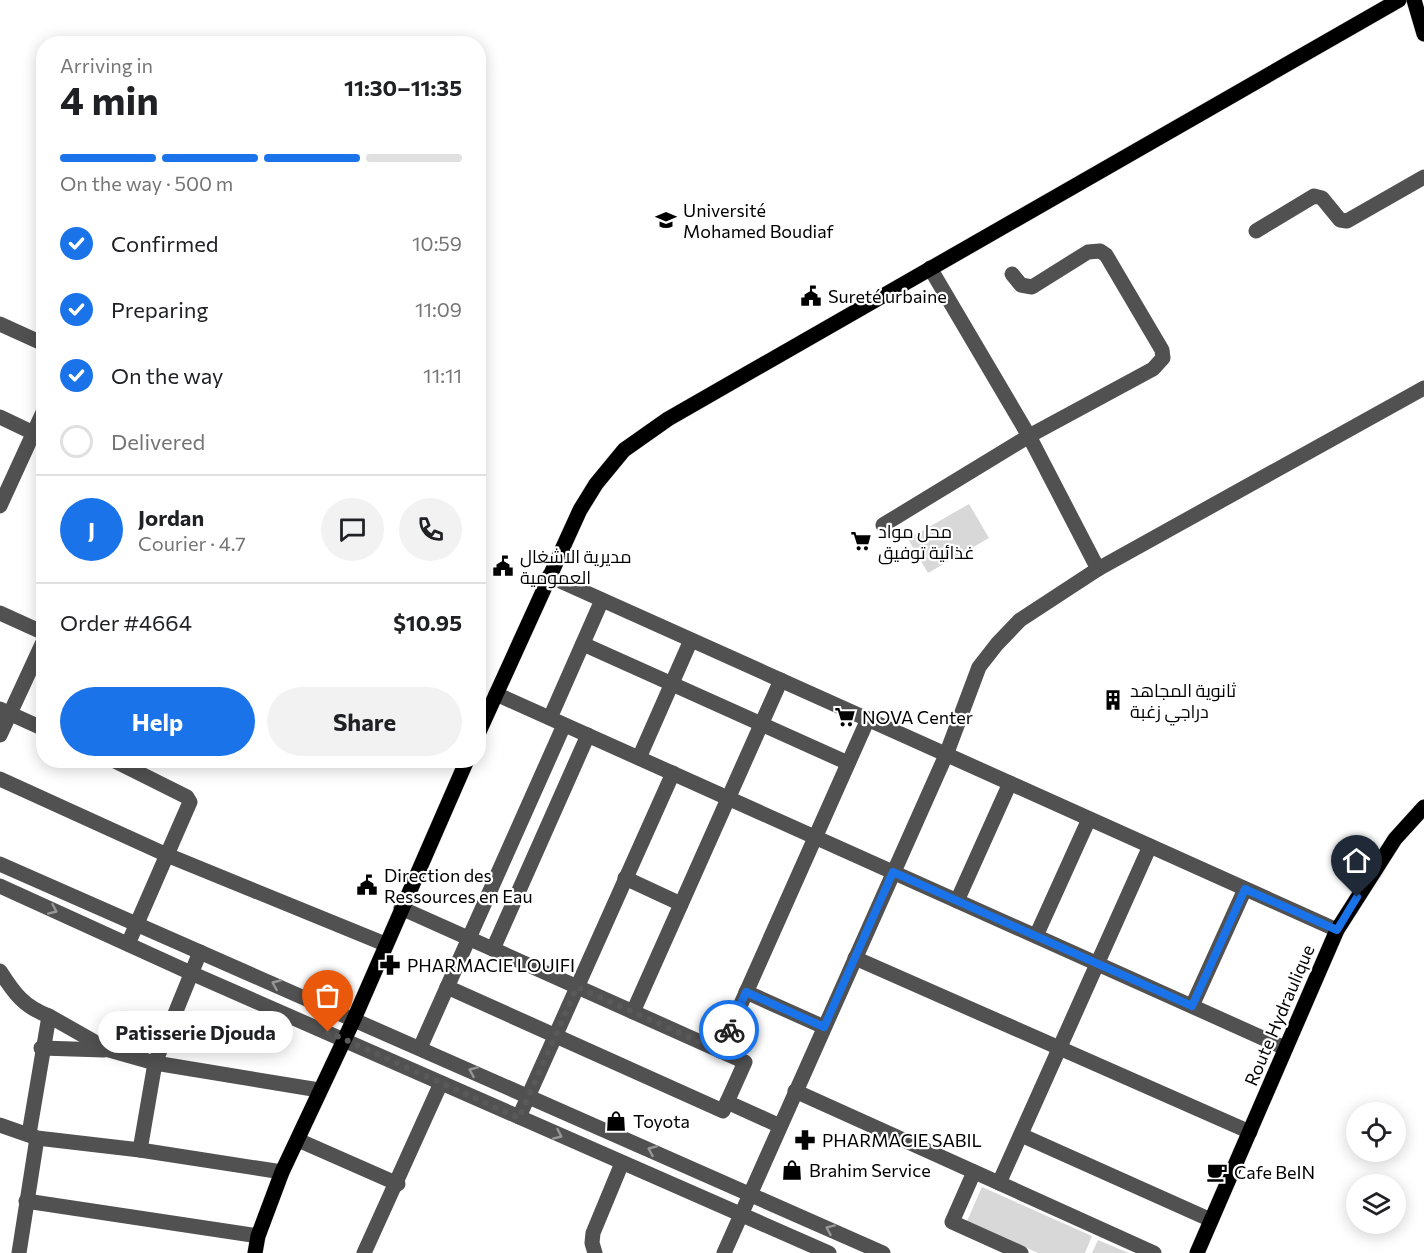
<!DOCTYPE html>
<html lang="en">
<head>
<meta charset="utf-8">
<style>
	body { margin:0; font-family:Commissioner,Cairo,sans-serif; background:#f2f2f2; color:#202124; height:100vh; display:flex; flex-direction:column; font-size:22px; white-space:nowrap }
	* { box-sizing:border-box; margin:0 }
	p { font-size:20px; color:#757577 }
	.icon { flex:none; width:33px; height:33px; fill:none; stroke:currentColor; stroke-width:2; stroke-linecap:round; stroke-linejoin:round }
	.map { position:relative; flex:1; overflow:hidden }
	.panel { position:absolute; left:36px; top:36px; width:450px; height:732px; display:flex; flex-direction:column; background:#fff; border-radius:24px; box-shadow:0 3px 15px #0003 }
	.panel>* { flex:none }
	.controls { position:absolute; left:1346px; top:1102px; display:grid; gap:12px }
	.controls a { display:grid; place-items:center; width:60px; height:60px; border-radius:50%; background:#fff; box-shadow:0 3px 15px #0003; font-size:30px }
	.pin { position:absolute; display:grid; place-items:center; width:51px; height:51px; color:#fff; margin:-62px -26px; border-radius:50% 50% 50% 0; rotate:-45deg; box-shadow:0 0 6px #0007 }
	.pin .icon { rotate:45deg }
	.courier { position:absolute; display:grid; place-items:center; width:60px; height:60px; margin:-30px; border:4px solid #1a73e8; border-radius:50%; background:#fff; color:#222; box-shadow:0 2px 8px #0007 }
	.bubble { position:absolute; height:42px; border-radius:21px; background:#fff; box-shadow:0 3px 15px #0003; font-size:20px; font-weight:700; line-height:42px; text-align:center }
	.head em { font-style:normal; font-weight:700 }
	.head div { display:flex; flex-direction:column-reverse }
	.head { display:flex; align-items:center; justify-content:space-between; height:102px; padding:0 24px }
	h1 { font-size:39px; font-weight:700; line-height:45px }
	.bar { display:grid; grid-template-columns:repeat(4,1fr); gap:9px 6px; align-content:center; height:72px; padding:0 24px }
	.bar i { height:8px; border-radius:4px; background:#e0e0e0 }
	.bar .on { background:#1a73e8 }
	.bar p { grid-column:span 4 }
	.line { display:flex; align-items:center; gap:15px; padding:0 24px; border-top:2px solid #e0e0e0 }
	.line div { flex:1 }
	.round { display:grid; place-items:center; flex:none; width:63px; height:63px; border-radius:32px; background:#f2f2f2 }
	ol { padding:0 24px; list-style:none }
	li { display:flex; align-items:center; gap:18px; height:66px }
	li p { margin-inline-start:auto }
	li .icon { padding:6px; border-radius:50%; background:#1a73e8; color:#fff; stroke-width:4 }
	li:last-child { color:#757577 }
	li i { width:33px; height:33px; border:3px solid #e0e0e0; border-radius:50% }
	.action { display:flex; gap:12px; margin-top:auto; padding:12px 24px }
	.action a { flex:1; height:69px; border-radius:36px; background:#1a73e8; color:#fff; font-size:24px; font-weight:700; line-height:69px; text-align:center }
	.action a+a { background:#f2f2f2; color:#202124 }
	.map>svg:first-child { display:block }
	.green { fill:#d8d8d8 }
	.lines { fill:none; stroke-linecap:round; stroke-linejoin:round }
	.major-casing { stroke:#dbdbdb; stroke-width:16 }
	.minor { stroke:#515151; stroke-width:15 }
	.major { stroke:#000; stroke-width:15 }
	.oneway { stroke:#979797 }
	.done { stroke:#595959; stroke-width:6; stroke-dasharray:0 10.8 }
	.route { stroke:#1a73e8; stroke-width:8 }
	.labels { text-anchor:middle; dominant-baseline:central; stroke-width:4.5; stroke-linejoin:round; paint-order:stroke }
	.poi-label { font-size:18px; fill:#000; stroke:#fff; text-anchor:start }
	.street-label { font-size:18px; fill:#000; stroke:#fff }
</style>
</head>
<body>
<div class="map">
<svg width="1424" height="1253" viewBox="0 0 1424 1253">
	<rect width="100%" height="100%" fill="#fff"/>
	<g class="green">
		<path d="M 969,504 L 989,538 L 928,573 L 908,539 Z"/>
		<path d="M 982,1187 L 1092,1236 L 1085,1253 L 1038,1253 L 967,1221 Z"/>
		<path d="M 1098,1240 L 1129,1253 L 1092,1253 Z"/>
	</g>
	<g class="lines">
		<g class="major-casing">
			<g id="major">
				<path d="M 1414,0 L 1424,34"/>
				<path d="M 478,734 L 580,510 L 596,484 L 624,450 L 668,419 L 1399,0"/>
				<path d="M 255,1253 L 258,1236 L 282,1172 L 354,1019 L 467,760"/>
				<path d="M 1197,1253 L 1337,930 L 1395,839 L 1424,807"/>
			</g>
		</g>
		<g class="minor">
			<path d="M 1256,231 L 1314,196 L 1322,198 L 1340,220 L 1347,221 L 1424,177"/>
			<path d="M 930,268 L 1029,436 L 1098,569"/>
			<path d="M 0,324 L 44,344"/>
			<path d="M 0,417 L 44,438"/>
			<path d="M 0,506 L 44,410"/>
			<path d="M 883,525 L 1029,436 L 1153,369 L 1163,358 L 1162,350 L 1106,255 L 1100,251 L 1088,252 L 1032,287 L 1021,285 L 1012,274"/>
			<path d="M 549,576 L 1337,930"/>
			<path d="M 0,613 L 44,633"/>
			<path d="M 583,644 L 848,763"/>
			<path d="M 496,694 L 1285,1048"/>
			<path d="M 0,709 L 44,729"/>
			<path d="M 550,718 L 602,600"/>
			<path d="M 0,735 L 44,640"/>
			<path d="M 639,758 L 691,640"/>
			<path d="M 113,760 L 187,797 L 190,802 L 128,944"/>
			<path d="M 0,779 L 167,855 L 385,944"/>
			<path d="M 0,864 L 883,1253"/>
			<path d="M 625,878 L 681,904"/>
			<path d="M 0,886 L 191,973 L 829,1253"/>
			<path d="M 957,901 L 1010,783"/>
			<path d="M 401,908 L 745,1062 L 723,1111 L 447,987"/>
			<path d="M 1036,936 L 1089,819"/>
			<path d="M 493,949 L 588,735"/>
			<path d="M 855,958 L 1250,1132"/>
			<path d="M 0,971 C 14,993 24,1007 49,1016 L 29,1134"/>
			<path d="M 746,992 L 824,1027"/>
			<path d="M 1192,1006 L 1245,889"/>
			<path d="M 633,1012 L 781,680"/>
			<path d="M 49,1016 L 109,1050 L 155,1063 L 319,1090"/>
			<path d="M 41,1048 L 104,1050"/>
			<path d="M 420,1048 L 564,725"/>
			<path d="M 720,1051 L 868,719"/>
			<path d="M 795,1091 L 999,1183 L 1150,846"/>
			<path d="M 727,1102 L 780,1126"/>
			<path d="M 519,1117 L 673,773"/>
			<path d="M 0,1125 L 37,1138 L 140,1150 L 282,1172"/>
			<path d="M 1021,1135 L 1211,1220"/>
			<path d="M 298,1140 L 398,1184"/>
			<path d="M 140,1150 L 155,1063 L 200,952"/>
			<path d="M 974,1172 L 952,1222 L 1021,1253"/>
			<path d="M 999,1183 L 1154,1253"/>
			<path d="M 26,1201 L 258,1236"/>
			<path d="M 19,1253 L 37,1138"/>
			<path d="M 364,1253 L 441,1083"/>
			<path d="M 595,1253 L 592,1243 L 593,1233 L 622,1163"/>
			<path d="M 724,1253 L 946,755 L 979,667 L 997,644 L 1020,620 L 1098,569 L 1424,388"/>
		</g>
		<use href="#major" class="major"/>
	</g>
	<defs><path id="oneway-chevron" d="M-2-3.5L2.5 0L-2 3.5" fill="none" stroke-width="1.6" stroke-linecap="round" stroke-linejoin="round" transform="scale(1.5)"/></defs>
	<g class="oneway">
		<use href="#oneway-chevron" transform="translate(53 910) rotate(24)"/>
		<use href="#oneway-chevron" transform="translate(276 984) rotate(-157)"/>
		<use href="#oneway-chevron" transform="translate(473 1071) rotate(-156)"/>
		<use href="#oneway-chevron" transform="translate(558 1135) rotate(24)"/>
		<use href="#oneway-chevron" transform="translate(652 1150) rotate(-156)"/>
		<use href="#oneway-chevron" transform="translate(830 1229) rotate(-156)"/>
	</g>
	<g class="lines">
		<path class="done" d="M 328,1032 L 519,1118 L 577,987 L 720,1051 L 729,1030"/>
		<path class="route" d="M 729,1030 L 746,992 L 824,1027 L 893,872 L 1192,1006 L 1245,889 L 1337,930 L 1357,897"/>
	</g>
	<defs>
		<g id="university-bare" transform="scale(1.62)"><path d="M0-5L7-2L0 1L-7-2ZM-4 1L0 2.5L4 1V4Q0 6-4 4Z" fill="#000" stroke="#fff" stroke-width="2.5" paint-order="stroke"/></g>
		<g id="civic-bare" transform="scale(1.62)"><path d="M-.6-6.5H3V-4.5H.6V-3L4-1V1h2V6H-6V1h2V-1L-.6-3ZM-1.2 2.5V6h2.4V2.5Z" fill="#000" stroke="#fff" stroke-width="2.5" paint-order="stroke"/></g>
		<g id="supermarket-bare" transform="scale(1.62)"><path d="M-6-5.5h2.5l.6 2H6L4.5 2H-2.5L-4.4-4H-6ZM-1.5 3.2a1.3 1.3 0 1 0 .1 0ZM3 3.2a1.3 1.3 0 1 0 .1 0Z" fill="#000" stroke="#fff" stroke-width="2.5" paint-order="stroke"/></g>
		<g id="building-bare" transform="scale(1.62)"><path d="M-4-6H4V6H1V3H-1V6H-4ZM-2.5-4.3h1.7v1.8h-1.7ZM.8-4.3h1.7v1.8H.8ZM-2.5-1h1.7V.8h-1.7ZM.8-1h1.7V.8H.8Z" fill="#000" stroke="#fff" stroke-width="2.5" paint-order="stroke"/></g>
		<g id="pharmacy-bare" transform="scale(1.62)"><path d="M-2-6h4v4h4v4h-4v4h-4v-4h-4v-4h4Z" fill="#000" stroke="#fff" stroke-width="2.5" paint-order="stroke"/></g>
		<g id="shop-bare" transform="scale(1.62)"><path d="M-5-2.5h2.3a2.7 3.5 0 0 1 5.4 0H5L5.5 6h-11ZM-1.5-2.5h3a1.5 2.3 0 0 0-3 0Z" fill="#000" stroke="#fff" stroke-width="2.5" paint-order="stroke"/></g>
		<g id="cafe-bare" transform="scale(1.62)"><path d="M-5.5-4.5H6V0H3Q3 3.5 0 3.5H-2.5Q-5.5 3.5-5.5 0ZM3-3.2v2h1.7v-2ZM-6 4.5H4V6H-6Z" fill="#000" stroke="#fff" stroke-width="2.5" paint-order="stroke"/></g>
	</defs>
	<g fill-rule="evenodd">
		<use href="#university-bare" x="666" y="220"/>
		<use href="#civic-bare" x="811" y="296"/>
		<use href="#supermarket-bare" x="861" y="541"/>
		<use href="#civic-bare" x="503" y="566"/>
		<use href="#building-bare" x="1113" y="700"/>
		<use href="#supermarket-bare" x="845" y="717"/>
		<use href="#civic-bare" x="367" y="885"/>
		<use href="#pharmacy-bare" x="390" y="965"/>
		<use href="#shop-bare" x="616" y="1121"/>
		<use href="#pharmacy-bare" x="805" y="1140"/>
		<use href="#shop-bare" x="792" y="1170"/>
		<use href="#cafe-bare" x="1217" y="1172"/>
	</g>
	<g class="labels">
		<g class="poi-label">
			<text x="683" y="210">Université<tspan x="683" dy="21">Mohamed Boudiaf</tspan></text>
			<text x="828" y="296">Sureté urbaine</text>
			<text x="878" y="531">محل مواد<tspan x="878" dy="21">غذائية توفيق</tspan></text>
			<text x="520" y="556">مديرية الاشغال<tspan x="520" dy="21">العمومية</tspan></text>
			<text x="1130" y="690">ثانوية المجاهد<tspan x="1130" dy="21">دراجي زغبة</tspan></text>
			<text x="862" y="717">NOVA Center</text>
			<text x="384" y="875">Direction des<tspan x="384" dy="21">Ressources en Eau</tspan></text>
			<text x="407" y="965">PHARMACIE LOUIFI</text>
			<text x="633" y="1121">Toyota</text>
			<text x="822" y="1140">PHARMACIE SABIL</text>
			<text x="809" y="1170">Brahim Service</text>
			<text x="1234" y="1172">Cafe BeIN</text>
		</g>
		<g class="street-label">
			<text transform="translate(1279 1015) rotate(-67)">Route Hydraulique</text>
		</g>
	</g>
</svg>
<div class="controls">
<a><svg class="icon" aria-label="locate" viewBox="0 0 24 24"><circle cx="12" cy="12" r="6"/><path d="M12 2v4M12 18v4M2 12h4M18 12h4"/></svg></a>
<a><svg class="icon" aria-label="layers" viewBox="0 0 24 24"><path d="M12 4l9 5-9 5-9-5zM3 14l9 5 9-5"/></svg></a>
</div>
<div class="pin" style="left:328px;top:1032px;background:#ea580c"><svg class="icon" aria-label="bag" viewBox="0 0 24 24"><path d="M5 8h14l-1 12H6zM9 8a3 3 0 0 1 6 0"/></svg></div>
<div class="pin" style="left:1357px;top:897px;background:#1f2937"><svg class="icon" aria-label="home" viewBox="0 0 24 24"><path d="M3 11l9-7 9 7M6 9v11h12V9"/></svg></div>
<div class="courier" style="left:729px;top:1030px"><svg class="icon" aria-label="bike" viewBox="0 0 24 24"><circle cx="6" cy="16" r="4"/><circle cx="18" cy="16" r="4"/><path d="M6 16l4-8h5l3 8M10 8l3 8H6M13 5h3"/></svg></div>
<div class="bubble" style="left:98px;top:1011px;width:195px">Patisserie Djouda</div>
<section class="panel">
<div class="head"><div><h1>4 min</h1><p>Arriving in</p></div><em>11:30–11:35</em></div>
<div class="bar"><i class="on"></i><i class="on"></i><i class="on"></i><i></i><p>On the way · 500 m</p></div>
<ol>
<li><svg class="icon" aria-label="check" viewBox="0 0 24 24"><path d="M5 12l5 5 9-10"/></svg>Confirmed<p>10:59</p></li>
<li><svg class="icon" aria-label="check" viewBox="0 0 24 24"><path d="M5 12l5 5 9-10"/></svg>Preparing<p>11:09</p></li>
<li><svg class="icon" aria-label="check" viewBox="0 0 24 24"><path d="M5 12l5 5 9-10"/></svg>On the way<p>11:11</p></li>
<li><i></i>Delivered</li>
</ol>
<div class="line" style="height:108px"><b class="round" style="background:#1a73e8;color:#fff">J</b><div><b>Jordan</b><p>Courier · 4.7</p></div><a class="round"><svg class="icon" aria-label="chat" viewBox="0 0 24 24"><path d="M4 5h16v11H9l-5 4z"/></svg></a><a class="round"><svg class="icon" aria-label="phone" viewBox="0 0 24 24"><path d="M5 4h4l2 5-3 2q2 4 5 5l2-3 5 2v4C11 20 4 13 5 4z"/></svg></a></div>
<div class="line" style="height:78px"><div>Order #4664</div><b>$10.95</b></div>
<div class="action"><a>Help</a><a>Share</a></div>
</section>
</div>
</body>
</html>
